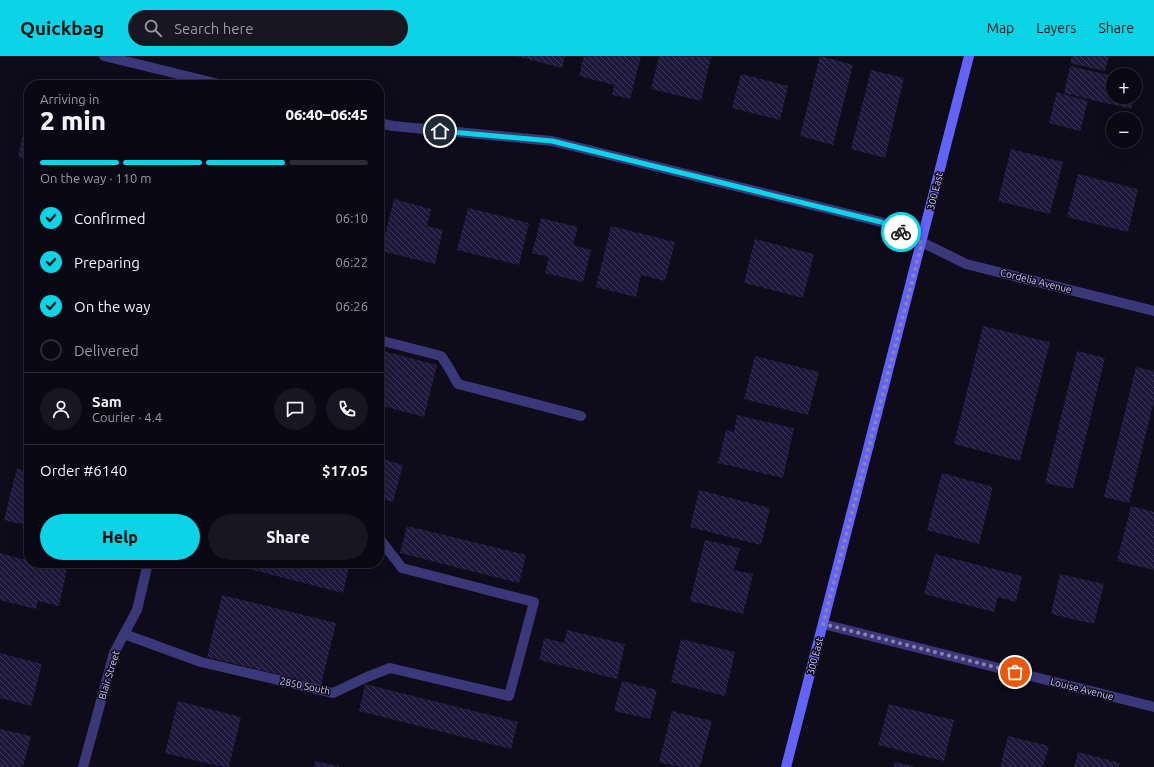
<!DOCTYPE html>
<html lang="en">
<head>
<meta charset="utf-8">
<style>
	body { margin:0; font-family:Ubuntu,sans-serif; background:#181622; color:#f1f3f6; height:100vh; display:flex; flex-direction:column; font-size:15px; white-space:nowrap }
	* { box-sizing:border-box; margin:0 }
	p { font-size:13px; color:#999aa0 }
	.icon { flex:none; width:22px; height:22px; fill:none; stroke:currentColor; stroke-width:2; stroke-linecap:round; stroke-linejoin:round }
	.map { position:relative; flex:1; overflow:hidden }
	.details { position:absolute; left:24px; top:24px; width:360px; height:488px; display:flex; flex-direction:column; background:#0a0814; border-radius:16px; box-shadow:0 4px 16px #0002,0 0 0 1px #2a2934 }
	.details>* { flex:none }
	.fabs { position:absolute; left:1106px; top:12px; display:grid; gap:8px }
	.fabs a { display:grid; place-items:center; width:36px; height:36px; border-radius:50%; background:#0a0814; box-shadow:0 4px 16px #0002,0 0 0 1px #2a2934; font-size:20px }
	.pin { position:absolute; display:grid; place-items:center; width:34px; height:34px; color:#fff; margin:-17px; border:2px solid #fff; border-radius:50%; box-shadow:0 1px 4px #0007 }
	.courier { position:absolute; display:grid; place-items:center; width:40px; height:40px; margin:-20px; border:3px solid #0ad4e6; border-radius:50%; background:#fff; color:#222; box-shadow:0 1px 5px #0007 }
	.headline em { font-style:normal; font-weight:800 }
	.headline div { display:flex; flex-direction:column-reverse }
	.headline { display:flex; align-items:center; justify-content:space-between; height:68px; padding:0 16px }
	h1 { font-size:26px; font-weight:800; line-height:30px }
	.bar { display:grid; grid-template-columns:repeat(4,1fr); gap:6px 4px; align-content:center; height:48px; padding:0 16px }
	.bar i { height:5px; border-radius:3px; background:#2a2934 }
	.bar .current { background:#0ad4e6 }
	.bar p { grid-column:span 4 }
	.line { display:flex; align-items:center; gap:10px; padding:0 16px; border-top:1px solid #2a2934 }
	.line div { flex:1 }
	.round { display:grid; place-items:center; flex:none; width:42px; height:42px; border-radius:21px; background:#181622 }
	ol { padding:0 16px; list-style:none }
	li { display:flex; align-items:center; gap:12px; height:44px }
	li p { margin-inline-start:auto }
	li .icon { padding:4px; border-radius:50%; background:#0ad4e6; color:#111; stroke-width:4 }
	li:last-child { color:#999aa0 }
	li i { width:22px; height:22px; border:2px solid #2a2934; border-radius:50% }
	.action { display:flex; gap:8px; margin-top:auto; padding:8px 16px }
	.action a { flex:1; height:46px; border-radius:24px; background:#0ad4e6; color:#111; font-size:16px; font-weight:800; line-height:46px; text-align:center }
	.action a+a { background:#181622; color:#f1f3f6 }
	header { display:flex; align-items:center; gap:24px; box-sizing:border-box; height:56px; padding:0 20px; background:#0ad4e6; color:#111 }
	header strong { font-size:19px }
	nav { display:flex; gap:22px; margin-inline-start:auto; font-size:14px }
	.search { width:280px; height:36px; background:#181622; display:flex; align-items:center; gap:10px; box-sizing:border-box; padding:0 14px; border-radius:22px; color:#999aa0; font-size:15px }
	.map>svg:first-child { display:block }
	.building { fill:url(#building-back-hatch) }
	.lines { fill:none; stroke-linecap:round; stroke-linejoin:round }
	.lane { stroke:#3a3878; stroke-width:10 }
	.street { stroke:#3a3878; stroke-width:10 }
	.secondary { stroke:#6463f8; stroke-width:10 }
	.done { stroke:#8a85ae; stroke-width:4; stroke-dasharray:0 7.2 }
	.route { stroke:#0ad4e6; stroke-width:5 }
	.labels { text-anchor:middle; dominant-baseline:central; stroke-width:3; stroke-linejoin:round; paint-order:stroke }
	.street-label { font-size:10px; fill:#cdc7fd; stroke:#0e0b1b }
</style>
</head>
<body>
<header>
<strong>Quickbag</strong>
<div class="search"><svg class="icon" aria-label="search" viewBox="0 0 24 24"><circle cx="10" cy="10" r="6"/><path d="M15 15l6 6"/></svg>Search here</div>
<nav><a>Map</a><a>Layers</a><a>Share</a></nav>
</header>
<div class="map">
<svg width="1154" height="711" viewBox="0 0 1154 711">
	<defs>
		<pattern id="building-back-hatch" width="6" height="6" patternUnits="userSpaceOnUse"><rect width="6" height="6" fill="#1f183b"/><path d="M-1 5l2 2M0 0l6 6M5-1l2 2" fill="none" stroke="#3e3858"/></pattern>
	</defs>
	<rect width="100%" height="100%" fill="#0e0b1b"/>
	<g class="building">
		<path d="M 516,0 L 565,0 L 562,12 Z"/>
		<path d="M 584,0 L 641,0 L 630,43 L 612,39 L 614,29 L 579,20 Z"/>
		<path d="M 659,0 L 711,1 L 701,45 L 651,33 Z"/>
		<path d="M 820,0 L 853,9 L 833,89 L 800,80 Z"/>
		<path d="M 1072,0 L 1109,0 L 1105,15 L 1070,7 Z"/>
		<path d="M 1070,10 L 1113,20 L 1113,41 L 1135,41 L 1131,53 L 1064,37 Z"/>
		<path d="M 871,14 L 904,22 L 885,102 L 851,93 Z"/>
		<path d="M 741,18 L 788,30 L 780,64 L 732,52 Z"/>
		<path d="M 1135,26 L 1138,26 L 1136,37 L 1135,37 Z"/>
		<path d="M 1057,36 L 1088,45 L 1080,75 L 1049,67 Z"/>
		<path d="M 25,69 L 29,70 L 29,104 L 18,101 Z"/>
		<path d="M 1011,93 L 1063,106 L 1050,158 L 998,145 Z"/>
		<path d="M 1078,118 L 1138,133 L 1128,176 L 1067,161 Z"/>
		<path d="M 394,143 L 431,153 L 427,170 L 443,174 L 435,208 L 381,195 Z"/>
		<path d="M 468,152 L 529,167 L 519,209 L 457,194 Z"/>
		<path d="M 541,162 L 578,171 L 573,189 L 591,194 L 583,226 L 545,217 L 549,201 L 532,197 Z"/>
		<path d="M 611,170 L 675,186 L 665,225 L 641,219 L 636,241 L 596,231 Z"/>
		<path d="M 755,183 L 814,198 L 803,242 L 744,227 Z"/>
		<path d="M 983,270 L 1050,286 L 1020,405 L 954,388 Z"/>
		<path d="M 379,294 L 437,309 L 424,361 L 379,349 Z"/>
		<path d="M 1077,295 L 1105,302 L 1073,433 L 1045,427 Z"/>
		<path d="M 755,300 L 819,316 L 808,359 L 744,343 Z"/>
		<path d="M 1136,311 L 1154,315 L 1154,345 L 1129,447 L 1104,441 Z"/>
		<path d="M 28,324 L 29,324 L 29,340 L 25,339 Z"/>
		<path d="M 737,359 L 794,372 L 783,422 L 718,407 L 726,374 L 734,376 Z"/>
		<path d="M 379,402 L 403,409 L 393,446 L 379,442 Z"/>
		<path d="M 17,412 L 29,416 L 29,470 L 4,464 Z"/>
		<path d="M 942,417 L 993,431 L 979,488 L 927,474 Z"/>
		<path d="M 699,434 L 770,452 L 761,489 L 690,471 Z"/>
		<path d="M 1131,450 L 1154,456 L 1154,514 L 1117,505 Z"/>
		<path d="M 407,470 L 526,499 L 519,527 L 400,497 Z"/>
		<path d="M 705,484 L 740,492 L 734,514 L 753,518 L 743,558 L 690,545 Z"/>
		<path d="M 0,497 L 29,505 L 29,507 L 39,507 L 67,514 L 59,550 L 38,545 L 36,553 L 0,544 Z"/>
		<path d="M 935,498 L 1022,520 L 1016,546 L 998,541 L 994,556 L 924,538 Z"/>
		<path d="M 230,507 L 350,507 L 343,537 L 230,508 Z"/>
		<path d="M 1060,518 L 1104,528 L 1094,568 L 1051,558 Z"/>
		<path d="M 222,539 L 336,567 L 321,629 L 207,601 Z"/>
		<path d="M 567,574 L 625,588 L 617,623 L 539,604 L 544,582 L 564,587 Z"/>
		<path d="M 681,583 L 735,596 L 725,640 L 671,626 Z"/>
		<path d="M 0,597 L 42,608 L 31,650 L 0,642 Z"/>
		<path d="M 622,625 L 657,634 L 650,663 L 614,655 Z"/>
		<path d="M 365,628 L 518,666 L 511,693 L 359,655 Z"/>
		<path d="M 178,645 L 241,661 L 229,711 L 222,711 L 165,697 Z"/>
		<path d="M 889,648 L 954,664 L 944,705 L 878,689 Z"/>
		<path d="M 672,655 L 712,665 L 700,711 L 678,711 L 659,706 Z"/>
		<path d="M 0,673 L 31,680 L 23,711 L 0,711 Z"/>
		<path d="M 1008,680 L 1049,690 L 1043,711 L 1000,711 Z"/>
		<path d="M 1078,696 L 1120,707 L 1119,711 L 1074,711 Z"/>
		<path d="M 315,705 L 339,710 L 339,711 L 314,711 Z"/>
		<path d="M 895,706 L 913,710 L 913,711 L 894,711 Z"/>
	</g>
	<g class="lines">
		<g class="lane">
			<path d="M 379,284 L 441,300 L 449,312 L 458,328 L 581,360"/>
			<path d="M 124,578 L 201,606 L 333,637 L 367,621 L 390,612 L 509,640 L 534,546 L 402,512 L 379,482"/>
		</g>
		<g class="street">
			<path d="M 104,0 L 223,29"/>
			<path d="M 379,67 L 393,70 L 552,85 L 881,166 L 966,208 L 1154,255"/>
			<path d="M 823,568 L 1154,651"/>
			<path d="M 83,711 L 114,597 L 137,554 L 148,507"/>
		</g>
		<path class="secondary" d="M 786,711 L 969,0"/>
	</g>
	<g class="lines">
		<path class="done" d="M 901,176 L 922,187 L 823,568 L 1015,616"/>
		<path class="route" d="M 440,75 L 552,85 L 881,166 L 901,176"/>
	</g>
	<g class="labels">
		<g class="street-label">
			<text transform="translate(935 135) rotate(-76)">300 East</text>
			<text transform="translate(1036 225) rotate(14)">Cordelia Avenue</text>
			<text transform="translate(815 600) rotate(-75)">300 East</text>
			<text transform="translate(109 619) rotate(-73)">Blair Street</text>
			<text transform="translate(305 630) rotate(12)">2850 South</text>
			<text transform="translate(1082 633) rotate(14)">Louise Avenue</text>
		</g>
	</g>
</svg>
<div class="fabs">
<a>+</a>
<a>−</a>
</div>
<div class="pin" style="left:1015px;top:616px;background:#ea580c"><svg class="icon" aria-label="bag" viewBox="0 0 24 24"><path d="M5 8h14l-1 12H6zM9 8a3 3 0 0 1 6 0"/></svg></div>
<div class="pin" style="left:440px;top:75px;background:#1f2937"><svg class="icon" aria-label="home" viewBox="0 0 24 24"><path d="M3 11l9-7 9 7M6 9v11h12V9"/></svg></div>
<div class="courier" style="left:901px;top:176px"><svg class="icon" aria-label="bike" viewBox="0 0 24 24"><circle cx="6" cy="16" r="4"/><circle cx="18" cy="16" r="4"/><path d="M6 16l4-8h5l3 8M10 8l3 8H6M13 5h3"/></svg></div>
<section class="details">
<div class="headline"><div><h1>2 min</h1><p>Arriving in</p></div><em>06:40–06:45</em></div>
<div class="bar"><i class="current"></i><i class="current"></i><i class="current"></i><i></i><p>On the way · 110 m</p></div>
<ol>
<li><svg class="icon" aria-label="check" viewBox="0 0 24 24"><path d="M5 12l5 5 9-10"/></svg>Confirmed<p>06:10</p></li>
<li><svg class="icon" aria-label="check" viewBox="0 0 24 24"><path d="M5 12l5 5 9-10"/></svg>Preparing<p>06:22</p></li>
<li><svg class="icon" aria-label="check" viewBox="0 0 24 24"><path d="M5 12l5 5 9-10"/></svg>On the way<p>06:26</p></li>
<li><i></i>Delivered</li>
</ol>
<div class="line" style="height:72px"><a class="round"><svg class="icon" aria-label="person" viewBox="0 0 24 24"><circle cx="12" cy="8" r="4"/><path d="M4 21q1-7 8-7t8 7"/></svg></a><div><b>Sam</b><p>Courier · 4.4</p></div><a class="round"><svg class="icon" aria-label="chat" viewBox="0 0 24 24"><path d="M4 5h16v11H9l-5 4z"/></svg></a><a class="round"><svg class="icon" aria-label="phone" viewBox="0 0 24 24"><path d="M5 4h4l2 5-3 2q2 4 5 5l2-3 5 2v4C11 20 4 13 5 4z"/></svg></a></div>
<div class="line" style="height:52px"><div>Order #6140</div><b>$17.05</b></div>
<div class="action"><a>Help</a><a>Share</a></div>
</section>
</div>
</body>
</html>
